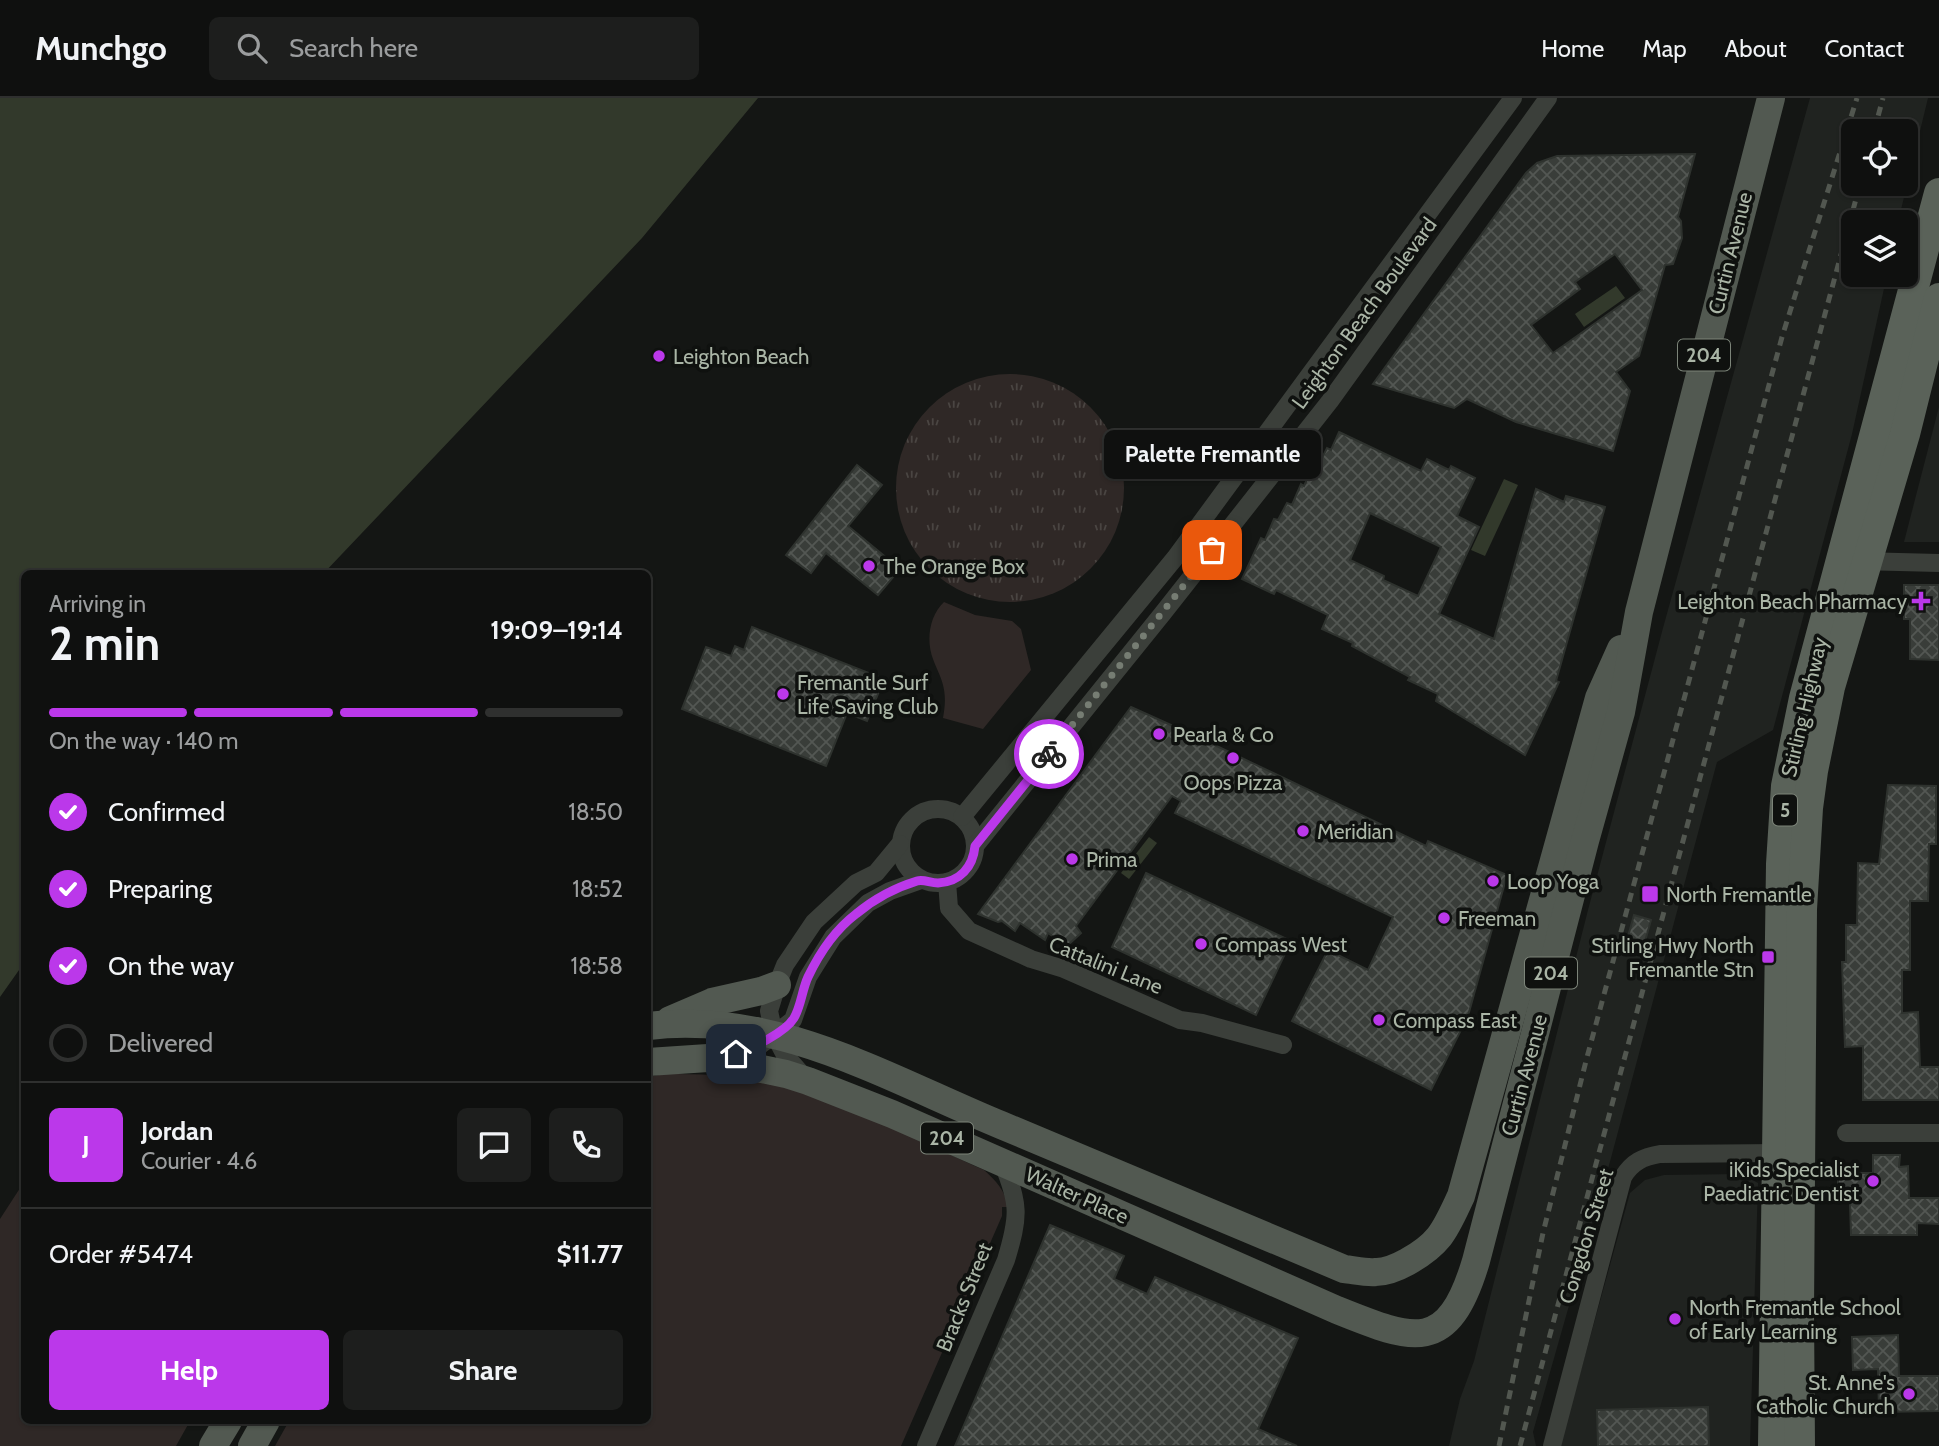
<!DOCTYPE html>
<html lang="en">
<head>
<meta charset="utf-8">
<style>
	body { margin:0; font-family:Cabin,sans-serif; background:#1d1e1d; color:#f1f3f6; height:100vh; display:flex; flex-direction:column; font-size:26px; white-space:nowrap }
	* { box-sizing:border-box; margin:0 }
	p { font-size:23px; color:#9b9d9e }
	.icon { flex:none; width:38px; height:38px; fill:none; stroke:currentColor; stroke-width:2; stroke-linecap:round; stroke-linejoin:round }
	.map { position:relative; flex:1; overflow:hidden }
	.details { position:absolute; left:21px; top:472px; width:630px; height:854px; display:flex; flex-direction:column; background:#0f100f; border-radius:10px; box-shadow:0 2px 5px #0004,0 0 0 2px #2f302f }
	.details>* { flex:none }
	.buttons { position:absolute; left:1841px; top:21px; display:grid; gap:14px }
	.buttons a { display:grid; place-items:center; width:77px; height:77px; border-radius:10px; background:#0f100f; box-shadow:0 2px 5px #0004,0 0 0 2px #2f302f; font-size:35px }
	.pin { position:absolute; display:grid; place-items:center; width:60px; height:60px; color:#fff; margin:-30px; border-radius:14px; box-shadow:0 4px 10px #0006 }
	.courier { position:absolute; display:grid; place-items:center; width:70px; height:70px; margin:-35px; border:5px solid #bb38ea; border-radius:50%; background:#fff; color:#222; box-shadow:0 2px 9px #0007 }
	.bubble { position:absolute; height:49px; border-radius:10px; background:#0f100f; box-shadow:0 2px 5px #0004,0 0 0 2px #2f302f; font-size:23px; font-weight:800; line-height:49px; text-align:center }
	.head em { font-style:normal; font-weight:800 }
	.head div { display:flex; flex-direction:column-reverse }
	.head { display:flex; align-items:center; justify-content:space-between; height:119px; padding:0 28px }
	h1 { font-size:46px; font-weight:800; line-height:52px }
	.bar { display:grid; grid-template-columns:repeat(4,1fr); gap:10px 7px; align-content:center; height:84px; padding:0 28px }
	.bar i { height:9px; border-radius:5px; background:#2f302f }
	.bar .selected { background:#bb38ea }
	.bar p { grid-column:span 4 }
	.line { display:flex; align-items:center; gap:18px; padding:0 28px; border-top:2px solid #2f302f }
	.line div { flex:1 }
	.round { display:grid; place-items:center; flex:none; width:74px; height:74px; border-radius:10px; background:#1d1e1d }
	ol { padding:0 28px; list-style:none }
	li { display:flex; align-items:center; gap:21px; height:77px }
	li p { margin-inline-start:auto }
	li .icon { padding:7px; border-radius:50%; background:#bb38ea; color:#fff; stroke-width:4 }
	li:last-child { color:#9b9d9e }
	li i { width:38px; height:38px; border:4px solid #2f302f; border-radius:50% }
	.action { display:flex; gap:14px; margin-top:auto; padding:14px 28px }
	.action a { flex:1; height:80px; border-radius:10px; background:#bb38ea; color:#fff; font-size:28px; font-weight:800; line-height:80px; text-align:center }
	.action a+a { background:#1d1e1d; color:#f1f3f6 }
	header { display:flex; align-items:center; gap:42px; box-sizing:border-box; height:98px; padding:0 35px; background:#0f100f; border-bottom:2px solid #2f302f }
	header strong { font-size:33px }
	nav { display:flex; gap:38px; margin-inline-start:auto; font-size:24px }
	.search { width:490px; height:63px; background:#1d1e1d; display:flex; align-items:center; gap:18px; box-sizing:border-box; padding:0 24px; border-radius:10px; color:#9b9d9e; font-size:26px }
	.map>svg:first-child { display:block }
	.built { fill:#202320; fill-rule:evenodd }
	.green { fill:#2f2826 }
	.park { fill:url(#park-tufts) }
	.water { fill:#32392b }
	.building { fill:url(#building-cross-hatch); stroke:#2e322e; stroke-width:2; fill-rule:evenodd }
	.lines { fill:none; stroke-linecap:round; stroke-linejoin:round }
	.minor { stroke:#3b3f3a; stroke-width:18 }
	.primary { stroke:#525951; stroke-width:28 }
	.trunk { stroke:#5a6259; stroke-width:30 }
	.rail { stroke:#525750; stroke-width:5; stroke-dasharray:9 7; stroke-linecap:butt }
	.done { stroke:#767d73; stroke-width:7; stroke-dasharray:0 12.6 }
	.route { stroke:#bb38ea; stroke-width:9 }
	.poi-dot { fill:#bb38ea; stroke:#0f110f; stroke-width:2.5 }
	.labels { text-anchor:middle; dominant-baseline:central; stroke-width:7; stroke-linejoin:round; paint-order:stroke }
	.shield { fill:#0f110f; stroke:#7c8479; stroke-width:2 }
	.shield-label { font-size:19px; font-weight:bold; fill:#aab5a6 }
	.street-label { font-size:21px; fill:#aab5a6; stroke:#0f110f }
	.poi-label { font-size:21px; fill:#aab5a6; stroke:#0f110f; text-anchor:start }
</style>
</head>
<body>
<header>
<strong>Munchgo</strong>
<div class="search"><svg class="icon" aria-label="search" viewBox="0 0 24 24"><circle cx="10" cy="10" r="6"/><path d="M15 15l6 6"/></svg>Search here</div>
<nav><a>Home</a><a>Map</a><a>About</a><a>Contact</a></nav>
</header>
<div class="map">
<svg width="1939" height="1348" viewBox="0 0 1939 1348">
	<defs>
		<pattern id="park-tufts" width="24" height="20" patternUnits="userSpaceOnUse" patternTransform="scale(1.75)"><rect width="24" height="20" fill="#2f2826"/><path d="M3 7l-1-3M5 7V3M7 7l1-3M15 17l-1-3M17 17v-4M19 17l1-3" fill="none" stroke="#4a4542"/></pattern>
		<pattern id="building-cross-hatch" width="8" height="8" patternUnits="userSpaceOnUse" patternTransform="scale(1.75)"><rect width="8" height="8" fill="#393d39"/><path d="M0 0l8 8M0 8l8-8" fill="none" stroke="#535753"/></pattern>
	</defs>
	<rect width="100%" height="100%" fill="#141614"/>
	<g class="built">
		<path d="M 1810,0 L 1928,0 L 1898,124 L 1853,124 L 1853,177 L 1887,177 L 1852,336 L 1773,632 L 1717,664 L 1611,1060 L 1533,1334 L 1536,1348 L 1449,1348 L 1460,1301 L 1474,1263 L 1588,812 L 1663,530 ZM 1853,33 L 1906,33 L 1906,86 L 1853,86 Z"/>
		<path d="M 1939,309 L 1939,444 L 1904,444 Z"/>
		<path d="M 1741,1076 L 1758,1085 L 1750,1348 L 1560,1348 L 1630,1095 L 1645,1082 L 1664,1077 Z"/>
	</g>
	<g class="green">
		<path d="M 944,504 L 975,517 L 1012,523 L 1021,531 L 1031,572 L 983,631 L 943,620 C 945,609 946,599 943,587 C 941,578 936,570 933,561 C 926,543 929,518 944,504 Z"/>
		<path d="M 665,976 C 704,976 744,977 782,988 C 852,1007 918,1043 984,1072 C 996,1083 1005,1092 1008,1109 L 1002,1109 L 1002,1118 L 901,1348 L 275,1348 L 289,1323 L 648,1323 L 648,979 Z"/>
		<path d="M 24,1084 L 24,1323 L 190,1323 L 176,1348 L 0,1348 L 0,1121 Z"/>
	</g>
	<circle class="park" cx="1010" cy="390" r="114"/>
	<g class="water">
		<path d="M 0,0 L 758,0 L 642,140 L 323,476 L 24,476 L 24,865 L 0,899 Z"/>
		<path d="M 1616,188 L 1625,200 L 1584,229 L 1575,216 Z"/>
		<path d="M 1504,381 L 1518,387 L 1485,458 L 1471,452 Z"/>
		<path d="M 1149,739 L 1157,745 L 1129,781 L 1121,775 Z"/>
	</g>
	<g class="building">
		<path d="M 1695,56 L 1678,119 L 1681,123 L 1682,140 L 1673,166 L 1665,167 L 1639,258 L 1616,274 L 1630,293 L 1613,353 L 1516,324 L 1467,301 L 1454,310 L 1373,286 L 1526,75 L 1537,65 L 1557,58 ZM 1615,156 L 1642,192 L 1553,255 L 1531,227 L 1580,191 L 1575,184 Z"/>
		<path d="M 1339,334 L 1421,373 L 1427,361 L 1449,372 L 1451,368 L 1475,380 L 1457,418 L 1479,429 L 1439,516 L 1494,541 L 1536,391 L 1564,404 L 1566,398 L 1605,409 L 1556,583 L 1559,584 L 1525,657 L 1436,603 L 1438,596 L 1408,582 L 1410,579 L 1352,548 L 1353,545 L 1322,531 L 1328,517 L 1276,492 L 1274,496 L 1242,481 L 1261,440 L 1265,442 L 1274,421 L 1278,422 L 1287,405 L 1292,407 L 1301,386 L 1304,388 L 1312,370 L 1316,372 L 1327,350 L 1331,352 ZM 1370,415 L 1441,449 L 1418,498 L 1383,482 L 1384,478 L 1350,462 Z"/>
		<path d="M 857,367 L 882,387 L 848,428 L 900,471 L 878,497 L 826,455 L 811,475 L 786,457 Z"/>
		<path d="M 1904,487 L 1939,487 L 1939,562 L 1910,561 L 1910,521 L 1904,521 Z"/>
		<path d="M 752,529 L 884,581 L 867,623 L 847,615 L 826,668 L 682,611 L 706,549 L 731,558 L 735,548 L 744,552 Z"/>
		<path d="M 1131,609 L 1202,641 L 1426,748 L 1428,743 L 1507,777 L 1468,918 L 1431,992 L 1292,923 L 1328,852 L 1368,872 L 1393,819 L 1175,715 L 1181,703 L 1172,698 L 1076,828 L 1081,835 L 1067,848 L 1048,835 L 1045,842 L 1020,825 L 1015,833 L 1002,823 L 998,824 L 978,816 Z"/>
		<path d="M 1888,687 L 1936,688 L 1936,746 L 1929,746 L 1928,803 L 1910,803 L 1910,872 L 1902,872 L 1902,915 L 1918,914 L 1920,969 L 1939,969 L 1939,1002 L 1863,1002 L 1863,948 L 1845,949 L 1842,864 L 1846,864 L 1846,827 L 1857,827 L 1858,765 L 1879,766 Z"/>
		<path d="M 1146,775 L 1291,843 L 1256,917 L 1112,849 Z"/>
		<path d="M 1634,817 L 1651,822 L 1644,847 L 1627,842 Z"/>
		<path d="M 1873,1057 L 1900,1057 L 1899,1069 L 1908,1068 L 1909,1100 L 1939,1100 L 1939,1126 L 1917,1125 L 1917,1137 L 1851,1137 L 1850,1105 L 1838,1105 L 1838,1075 L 1873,1075 Z"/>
		<path d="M 1050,1127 L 1124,1158 L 1114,1181 L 1147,1196 L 1155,1179 L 1298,1240 L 1258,1331 L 1297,1348 L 955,1348 Z"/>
		<path d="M 1898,1237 L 1899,1278 L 1939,1278 L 1939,1313 L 1879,1314 L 1878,1271 L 1853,1272 L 1852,1239 Z"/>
		<path d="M 1708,1309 L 1709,1348 L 1598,1348 L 1597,1312 Z"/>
	</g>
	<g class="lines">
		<g class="minor">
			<path d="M 1859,463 L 1939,465"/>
			<circle cx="938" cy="748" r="37"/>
			<path d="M 962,719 L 1175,460 L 1513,0"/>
			<path d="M 975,748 L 1163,515 L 1330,303 L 1548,0"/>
			<path d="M 947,784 L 949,810 L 969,833 L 1031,861 L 1064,871 L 1180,922 L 1202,925 L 1283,947"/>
			<path d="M 723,958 L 759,948 L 793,922 L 808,879 L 833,839 L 868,805 L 890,793 L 921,782"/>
			<path d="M 805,980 L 785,957 L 774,936 L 769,913 L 777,887 L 785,867 L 814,824 L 856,785 L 876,775 L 900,746"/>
			<path d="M 1846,1035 L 1939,1035"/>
			<path d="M 926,1348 L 1006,1162 C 1019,1119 1020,1106 1002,1064"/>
			<path d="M 1552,1348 L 1623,1079 C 1632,1064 1643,1059 1660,1056 L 1783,1055"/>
		</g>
		<g class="primary">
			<path d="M 670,922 L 712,904 L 761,893 L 777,887"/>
			<path d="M 648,928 C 775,912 887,980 1001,1027 C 1115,1075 1229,1123 1344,1171 C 1354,1172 1366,1175 1376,1174 C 1387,1174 1398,1169 1407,1164 C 1441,1145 1445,1132 1461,1098 L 1599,600 L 1621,551"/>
			<path d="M 648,964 L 708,960 L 786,976 L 808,983 L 892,1016 L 1337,1212 C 1414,1243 1448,1257 1476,1163 L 1585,743 L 1621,614 L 1639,514 L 1771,0"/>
			<path d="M 213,1348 L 228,1323"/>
			<path d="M 252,1348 L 266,1323"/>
		</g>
		<g class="trunk">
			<path d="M 1773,1348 L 1781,766 L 1786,688 L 1804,600 L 1939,95"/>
			<path d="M 1800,1348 L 1799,1213 L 1802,811 L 1808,710 L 1813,673 L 1830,589 L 1905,336 L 1939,200"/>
		</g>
		<g class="rail">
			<path d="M 1874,33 L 1883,0"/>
			<path d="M 1499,1348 L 1543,1135 L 1586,963 L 1782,239 L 1857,0"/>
			<path d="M 1520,1348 L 1860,86"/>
		</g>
	</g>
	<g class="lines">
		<path class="done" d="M 1049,656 L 1212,452"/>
		<path class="route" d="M 736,956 C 752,950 785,935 794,920 C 801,908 802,892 808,879 C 819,856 835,832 856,816 C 874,801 894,790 917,783 C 924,781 930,785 938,785 C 960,784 973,769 975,748 L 1049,656"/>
	</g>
	<g class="poi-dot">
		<circle cx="659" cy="258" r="7"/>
		<circle cx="869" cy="468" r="7"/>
		<path d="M1917.5 492.5h7v7h7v7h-7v7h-7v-7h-7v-7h7z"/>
		<circle cx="783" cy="596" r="7"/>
		<circle cx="1159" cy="636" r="7"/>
		<circle cx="1233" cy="660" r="7"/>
		<circle cx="1303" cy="733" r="7"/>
		<circle cx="1072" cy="761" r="7"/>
		<circle cx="1493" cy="783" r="7"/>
		<rect x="1641" y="787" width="18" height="18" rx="3.5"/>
		<circle cx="1444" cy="820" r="7"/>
		<circle cx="1201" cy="846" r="7"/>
		<rect x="1761" y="852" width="14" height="14" rx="3.5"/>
		<circle cx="1379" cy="922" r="7"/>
		<circle cx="1873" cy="1083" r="7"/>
		<circle cx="1675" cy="1221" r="7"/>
		<circle cx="1909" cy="1296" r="7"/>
	</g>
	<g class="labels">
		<g class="shield">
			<rect x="1678" y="241.5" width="52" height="31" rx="5"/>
			<rect x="1773" y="696.5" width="24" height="31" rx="5"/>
			<rect x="1525" y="859.5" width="52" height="31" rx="5"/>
			<rect x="921" y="1024.5" width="52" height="31" rx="5"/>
		</g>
		<g class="shield-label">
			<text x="1704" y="257">204</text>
			<text x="1785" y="712">5</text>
			<text x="1551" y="875">204</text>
			<text x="947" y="1040">204</text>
		</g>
		<g class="street-label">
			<text transform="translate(1730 155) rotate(-76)">Curtin Avenue</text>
			<text transform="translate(1364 215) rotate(-54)">Leighton Beach Boulevard</text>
			<text transform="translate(1804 609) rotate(-77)">Stirling Highway</text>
			<text transform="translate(1106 867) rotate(22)">Cattalini Lane</text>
			<text transform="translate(1524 977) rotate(-75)">Curtin Avenue</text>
			<text transform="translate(1077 1097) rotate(24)">Walter Place</text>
			<text transform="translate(1586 1138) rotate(-73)">Congdon Street</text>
			<text transform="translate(964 1199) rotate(-68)">Bracks Street</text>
		</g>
		<g class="poi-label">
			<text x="673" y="258">Leighton Beach</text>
			<text x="883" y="468">The Orange Box</text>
			<text x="1907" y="503" text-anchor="end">Leighton Beach Pharmacy</text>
			<text x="797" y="584">Fremantle Surf<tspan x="797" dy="24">Life Saving Club</tspan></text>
			<text x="1173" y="636">Pearla &amp; Co</text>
			<text x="1233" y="684" text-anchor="middle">Oops Pizza</text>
			<text x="1317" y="733">Meridian</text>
			<text x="1086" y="761">Prima</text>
			<text x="1507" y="783">Loop Yoga</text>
			<text x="1666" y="796">North Fremantle</text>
			<text x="1458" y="820">Freeman</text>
			<text x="1215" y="846">Compass West</text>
			<text x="1754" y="847" text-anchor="end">Stirling Hwy North<tspan x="1754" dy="24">Fremantle Stn</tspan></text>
			<text x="1393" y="922">Compass East</text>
			<text x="1859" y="1071" text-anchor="end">iKids Specialist<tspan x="1859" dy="24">Paediatric Dentist</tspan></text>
			<text x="1689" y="1209">North Fremantle School<tspan x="1689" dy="24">of Early Learning</tspan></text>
			<text x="1895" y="1284" text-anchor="end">St. Anne's<tspan x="1895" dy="24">Catholic Church</tspan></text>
		</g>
	</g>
</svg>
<div class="buttons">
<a><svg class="icon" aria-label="locate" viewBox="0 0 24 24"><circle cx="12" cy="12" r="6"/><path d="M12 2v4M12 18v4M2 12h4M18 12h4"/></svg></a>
<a><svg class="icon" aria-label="layers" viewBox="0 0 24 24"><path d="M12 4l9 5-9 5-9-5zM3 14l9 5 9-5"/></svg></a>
</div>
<div class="pin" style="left:1212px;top:452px;background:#ea580c"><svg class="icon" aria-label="bag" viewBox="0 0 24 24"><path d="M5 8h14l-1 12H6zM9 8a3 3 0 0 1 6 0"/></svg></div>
<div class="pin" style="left:736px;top:956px;background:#1f2937"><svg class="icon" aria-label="home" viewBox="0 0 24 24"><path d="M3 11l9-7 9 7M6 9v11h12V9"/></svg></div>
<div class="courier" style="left:1049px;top:656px"><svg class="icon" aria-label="bike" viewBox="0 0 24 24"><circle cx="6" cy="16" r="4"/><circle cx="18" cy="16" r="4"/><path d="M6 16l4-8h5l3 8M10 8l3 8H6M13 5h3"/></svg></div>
<div class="bubble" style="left:1104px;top:332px;width:217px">Palette Fremantle</div>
<section class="details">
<div class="head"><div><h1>2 min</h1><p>Arriving in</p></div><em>19:09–19:14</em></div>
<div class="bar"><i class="selected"></i><i class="selected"></i><i class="selected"></i><i></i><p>On the way · 140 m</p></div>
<ol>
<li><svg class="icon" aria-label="check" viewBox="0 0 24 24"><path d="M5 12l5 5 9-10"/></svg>Confirmed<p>18:50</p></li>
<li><svg class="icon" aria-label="check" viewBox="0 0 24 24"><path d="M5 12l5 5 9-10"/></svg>Preparing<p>18:52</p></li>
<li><svg class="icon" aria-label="check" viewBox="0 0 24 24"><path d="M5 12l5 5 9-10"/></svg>On the way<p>18:58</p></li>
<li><i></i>Delivered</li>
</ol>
<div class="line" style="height:126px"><b class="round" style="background:#bb38ea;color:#fff">J</b><div><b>Jordan</b><p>Courier · 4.6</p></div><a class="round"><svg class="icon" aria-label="chat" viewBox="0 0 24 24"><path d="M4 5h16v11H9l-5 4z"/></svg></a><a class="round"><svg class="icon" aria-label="phone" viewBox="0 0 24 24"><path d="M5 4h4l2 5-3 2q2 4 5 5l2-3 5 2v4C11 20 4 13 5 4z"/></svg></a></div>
<div class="line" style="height:91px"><div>Order #5474</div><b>$11.77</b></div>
<div class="action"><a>Help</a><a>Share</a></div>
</section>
</div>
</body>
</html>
